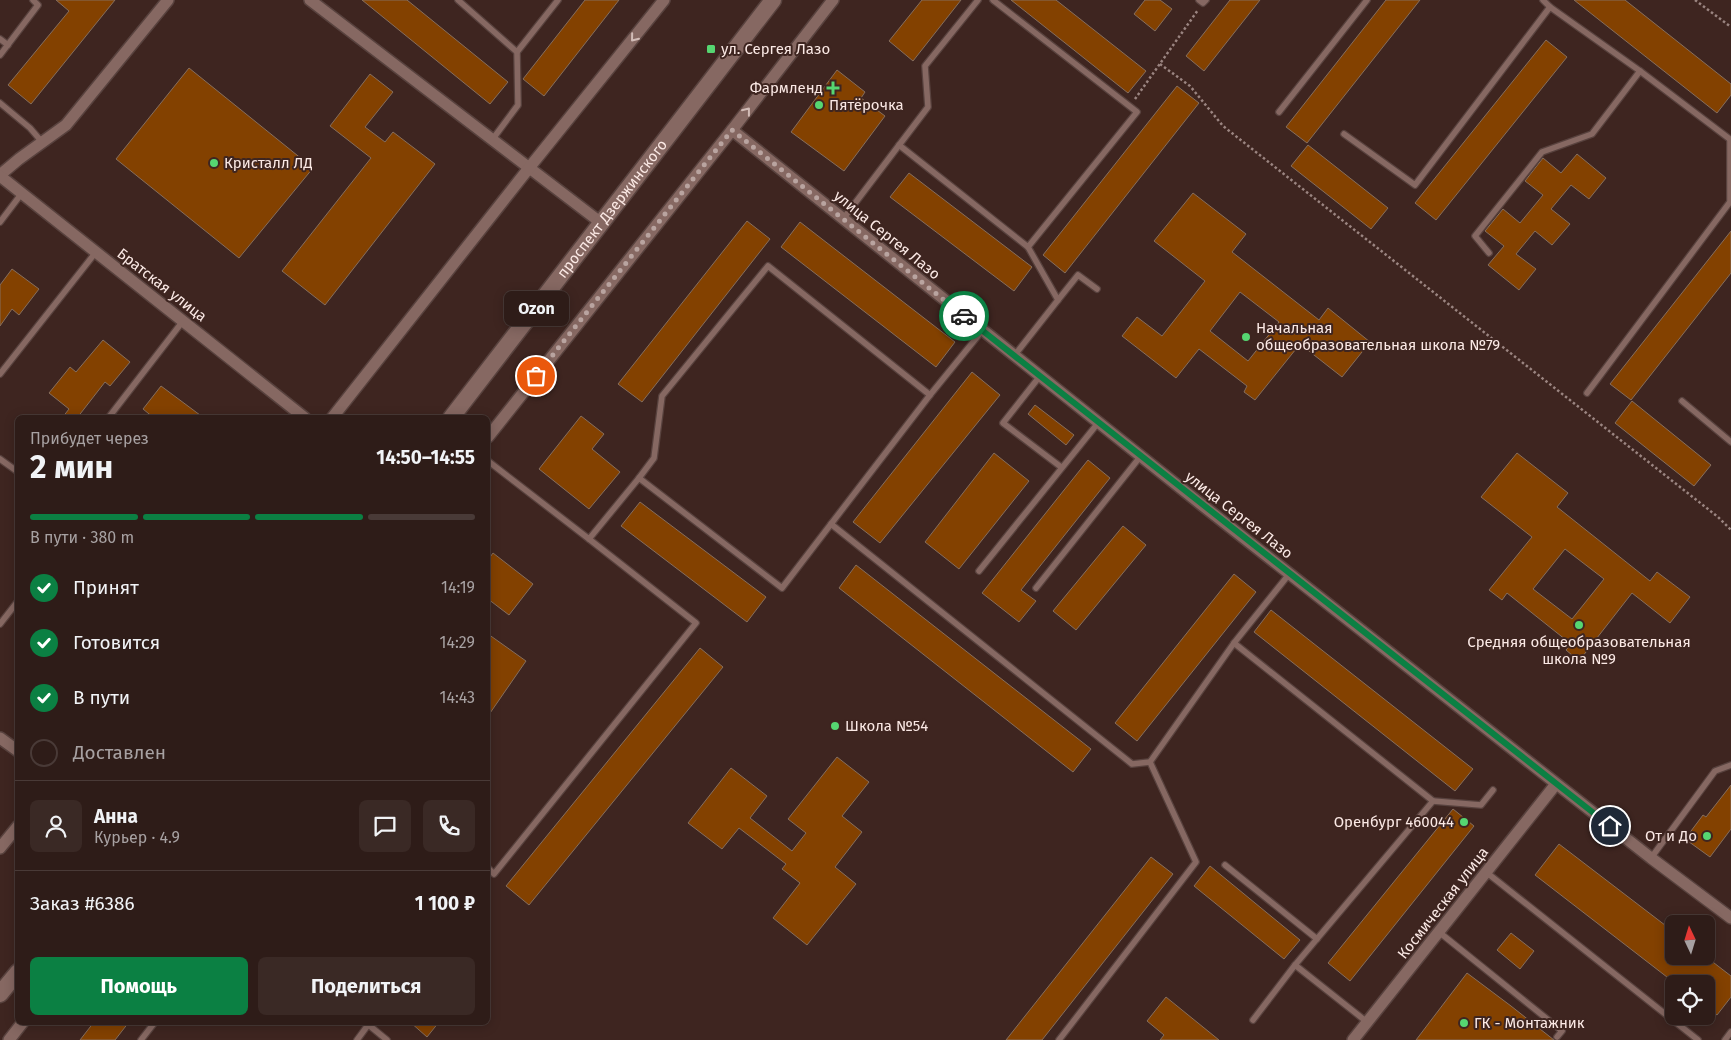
<!DOCTYPE html>
<html lang="ru">
<head>
<meta charset="utf-8">
<style>
	body { margin:0; font-family:"Fira Sans",sans-serif; background:#3a2925; color:#f1f3f6; height:100vh; display:flex; flex-direction:column; font-size:19px; white-space:nowrap }
	* { box-sizing:border-box; margin:0 }
	p { font-size:16px; color:#a7a1a2 }
	.icon { flex:none; width:28px; height:28px; fill:none; stroke:currentColor; stroke-width:2; stroke-linecap:round; stroke-linejoin:round }
	.map { position:relative; flex:1; overflow:hidden }
	.details { position:absolute; left:15px; top:415px; width:475px; height:610px; display:flex; flex-direction:column; background:#2e1c18; border-radius:8px; box-shadow:0 2px 12px #0003,0 0 0 1px #493a37 }
	.details>* { flex:none }
	.needle { width:32px; rotate:356deg }
	.fabs { position:absolute; left:1665px; top:915px; display:grid; gap:10px }
	.fabs a { display:grid; place-items:center; width:50px; height:50px; border-radius:8px; background:#2e1c18; box-shadow:0 2px 12px #0003,0 0 0 1px #493a37; font-size:25px }
	.pin { position:absolute; display:grid; place-items:center; width:42px; height:42px; color:#fff; margin:-21px; border:2px solid #fff; border-radius:50%; box-shadow:0 1px 5px #0007 }
	.courier { position:absolute; display:grid; place-items:center; width:50px; height:50px; margin:-25px; border:4px solid #0b8043; border-radius:50%; background:#fff; color:#222; box-shadow:0 1px 6px #0007 }
	.bubble { position:absolute; height:35px; border-radius:8px; background:#2e1c18; box-shadow:0 2px 12px #0003,0 0 0 1px #493a37; font-size:16px; font-weight:700; line-height:35px; text-align:center }
	.summary em { font-style:normal; font-weight:700 }
	.summary div { display:flex; flex-direction:column-reverse }
	.summary { display:flex; align-items:center; justify-content:space-between; height:85px; padding:0 15px }
	h1 { font-size:32px; font-weight:700; line-height:38px }
	.bar { display:grid; grid-template-columns:repeat(4,1fr); gap:8px 5px; align-content:center; height:60px; padding:0 15px }
	.bar i { height:6px; border-radius:4px; background:#493a37 }
	.bar .selected { background:#0b8043 }
	.bar p { grid-column:span 4 }
	.line { display:flex; align-items:center; gap:12px; padding:0 15px; border-top:1px solid #493a37 }
	.line div { flex:1 }
	.round { display:grid; place-items:center; flex:none; width:52px; height:52px; border-radius:8px; background:#3a2925 }
	ol { padding:0 15px; list-style:none }
	li { display:flex; align-items:center; gap:15px; height:55px }
	li p { margin-inline-start:auto }
	li .icon { padding:5px; border-radius:50%; background:#0b8043; color:#fff; stroke-width:4 }
	li:last-child { color:#a7a1a2 }
	li i { width:28px; height:28px; border:2px solid #493a37; border-radius:50% }
	.button { display:flex; gap:10px; margin-top:auto; padding:10px 15px }
	.button a { flex:1; height:58px; border-radius:8px; background:#0b8043; color:#fff; font-size:20px; font-weight:700; line-height:58px; text-align:center }
	.button a+a { background:#3a2925; color:#f1f3f6 }
	.map>svg:first-child { display:block }
	.building { fill:#834100; stroke:#866e5d; fill-rule:evenodd }
	.lines { fill:none; stroke-linecap:round; stroke-linejoin:round }
	.lane-casing { stroke:#58423e; stroke-width:8 }
	.street-casing { stroke:#58423e; stroke-width:14 }
	.secondary-casing { stroke:#58423e; stroke-width:19 }
	.path { stroke:#9b8581; stroke-width:2.5; stroke-dasharray:2.5 2.5; stroke-linecap:butt }
	.lane { stroke:#866862; stroke-width:5.5 }
	.street { stroke:#866862; stroke-width:11 }
	.secondary { stroke:#866862; stroke-width:16 }
	.oneway { stroke:#d2bcb7 }
	.done { stroke:#b9a4a0; stroke-width:5; stroke-dasharray:0 9 }
	.route { stroke:#0b8043; stroke-width:6 }
	.poi-dot { fill:#56d671; stroke:#3e2520; stroke-width:2 }
	.labels { text-anchor:middle; dominant-baseline:central; stroke-width:4; stroke-linejoin:round; paint-order:stroke }
	.poi-label { font-size:15px; fill:#fbe9e5; stroke:#3e2520; text-anchor:start }
	.street-label { font-size:15px; fill:#fbe9e5; stroke:#3e2520 }
</style>
</head>
<body>
<div class="map">
<svg width="1731" height="1040" viewBox="0 0 1731 1040">
	<rect width="100%" height="100%" fill="#3e2520"/>
	<g class="building">
		<path d="M 56,0 L 115,0 L 31,104 L 8,85 L 69,11 Z"/>
		<path d="M 362,0 L 407,0 L 508,82 L 490,104 Z"/>
		<path d="M 585,0 L 619,0 L 544,96 L 523,79 Z"/>
		<path d="M 922,0 L 961,0 L 913,61 L 889,41 Z"/>
		<path d="M 1011,0 L 1056,0 L 1146,71 L 1128,93 Z"/>
		<path d="M 1145,0 L 1160,0 L 1172,9 L 1155,31 L 1134,14 Z"/>
		<path d="M 1230,0 L 1260,0 L 1204,71 L 1186,56 Z"/>
		<path d="M 1386,0 L 1420,0 L 1307,143 L 1286,127 Z"/>
		<path d="M 1574,0 L 1625,0 L 1731,84 L 1731,95 L 1717,113 Z"/>
		<path d="M 1546,40 L 1567,57 L 1436,220 L 1415,203 Z"/>
		<path d="M 189,68 L 313,168 L 239,258 L 116,159 Z"/>
		<path d="M 837,70 L 865,92 L 861,98 L 885,116 L 844,171 L 791,132 Z"/>
		<path d="M 370,74 L 393,92 L 365,127 L 385,142 L 393,132 L 435,164 L 325,305 L 282,271 L 371,158 L 330,126 Z"/>
		<path d="M 1177,86 L 1199,103 L 1065,273 L 1043,255 Z"/>
		<path d="M 1308,145 L 1388,208 L 1371,229 L 1291,166 Z"/>
		<path d="M 1577,154 L 1606,178 L 1589,199 L 1571,185 L 1551,209 L 1570,224 L 1552,245 L 1535,231 L 1516,254 L 1536,269 L 1519,290 L 1488,265 L 1504,246 L 1485,231 L 1503,209 L 1520,223 L 1543,195 L 1525,181 L 1543,158 L 1561,173 Z"/>
		<path d="M 909,173 L 1032,267 L 1014,291 L 890,197 Z"/>
		<path d="M 1193,193 L 1246,234 L 1232,252 L 1319,320 L 1328,308 L 1370,342 L 1342,377 L 1300,344 L 1255,400 L 1244,392 L 1247,386 L 1199,349 L 1176,378 L 1122,336 L 1137,317 L 1162,336 L 1205,281 L 1154,241 ZM 1240,292 L 1279,322 L 1248,361 L 1210,331 Z"/>
		<path d="M 747,221 L 770,239 L 642,402 L 618,384 Z"/>
		<path d="M 800,222 L 955,342 L 936,367 L 781,247 Z"/>
		<path d="M 1731,231 L 1731,273 L 1631,400 L 1610,384 Z"/>
		<path d="M 12,269 L 39,289 L 19,315 L 12,309 L 0,326 L 0,285 Z"/>
		<path d="M 103,340 L 130,362 L 110,386 L 105,382 L 77,418 L 62,418 L 69,409 L 49,393 L 70,367 L 76,372 Z"/>
		<path d="M 972,372 L 1000,395 L 880,543 L 853,522 Z"/>
		<path d="M 161,386 L 204,418 L 154,418 L 143,409 Z"/>
		<path d="M 1632,401 L 1711,465 L 1694,486 L 1615,423 Z"/>
		<path d="M 1035,405 L 1074,435 L 1066,445 L 1028,414 Z"/>
		<path d="M 581,416 L 604,434 L 592,449 L 620,472 L 589,509 L 539,469 Z"/>
		<path d="M 994,453 L 1029,481 L 959,569 L 925,542 Z"/>
		<path d="M 1517,453 L 1568,493 L 1557,507 L 1650,581 L 1657,572 L 1690,597 L 1670,623 L 1632,593 L 1579,661 L 1566,650 L 1571,644 L 1507,593 L 1502,600 L 1489,590 L 1532,537 L 1481,497 ZM 1565,549 L 1604,579 L 1572,619 L 1533,589 Z"/>
		<path d="M 1088,460 L 1110,478 L 1021,590 L 1036,601 L 1019,622 L 982,593 Z"/>
		<path d="M 640,502 L 766,597 L 747,622 L 621,526 Z"/>
		<path d="M 1123,526 L 1146,545 L 1076,630 L 1053,611 Z"/>
		<path d="M 493,553 L 533,584 L 509,615 L 488,599 L 488,560 Z"/>
		<path d="M 856,565 L 1091,749 L 1073,772 L 839,588 Z"/>
		<path d="M 1234,574 L 1256,592 L 1137,741 L 1115,723 Z"/>
		<path d="M 1271,610 L 1473,769 L 1455,791 L 1254,632 Z"/>
		<path d="M 488,634 L 526,661 L 488,716 Z"/>
		<path d="M 700,648 L 723,667 L 529,905 L 506,886 Z"/>
		<path d="M 837,757 L 869,782 L 842,816 L 862,832 L 835,867 L 856,884 L 807,945 L 773,918 L 800,883 L 782,869 L 786,864 L 739,828 L 722,849 L 688,823 L 731,768 L 767,796 L 750,818 L 792,851 L 806,833 L 788,819 Z"/>
		<path d="M 1731,785 L 1731,829 L 1710,857 L 1685,839 L 1703,815 L 1706,817 Z"/>
		<path d="M 1453,809 L 1474,826 L 1350,981 L 1328,963 Z"/>
		<path d="M 1559,844 L 1674,932 L 1674,956 L 1705,956 L 1731,976 L 1731,997 L 1717,1015 L 1706,1007 L 1706,984 L 1676,984 L 1535,875 Z"/>
		<path d="M 1151,857 L 1173,874 L 1042,1040 L 1006,1040 Z"/>
		<path d="M 1210,866 L 1300,940 L 1284,959 L 1194,886 Z"/>
		<path d="M 1511,933 L 1534,951 L 1520,969 L 1497,950 Z"/>
		<path d="M 1467,973 L 1511,1006 L 1554,1040 L 1416,1040 Z"/>
		<path d="M 1166,997 L 1219,1040 L 1160,1040 L 1164,1035 L 1147,1021 Z"/>
		<path d="M 94,1022 L 129,1022 L 115,1040 L 80,1040 Z"/>
		<path d="M 410,1022 L 439,1022 L 427,1037 Z"/>
	</g>
	<g class="lines">
		<g class="lane-casing">
			<g id="lane">
				<path d="M 458,0 L 517,52 L 518,105 L 492,140"/>
				<path d="M 1199,0 L 1203,3 L 1206,0"/>
				<path d="M 1543,0 L 1550,7 L 1640,71 L 1731,140"/>
				<path d="M 0,39 L 8,45"/>
				<path d="M 517,52 L 558,0"/>
				<path d="M 0,55 L 38,5 L 33,0"/>
				<path d="M 0,103 L 30,128 L 42,142"/>
				<path d="M 1279,112 L 1367,0"/>
				<path d="M 1344,134 L 1415,185 L 1550,7"/>
				<path d="M 899,145 L 1028,247 L 1137,112 L 993,0"/>
				<path d="M 843,219 L 928,107 L 925,66 L 978,0"/>
				<path d="M 0,222 L 22,193"/>
				<path d="M 1489,253 L 1475,236 L 1542,152 L 1592,134 L 1640,71"/>
				<path d="M 1058,300 L 1078,275 L 1097,289"/>
				<path d="M 982,331 L 930,395 L 831,524 L 1132,764 L 1150,762 L 1234,643 L 1290,573"/>
				<path d="M 1014,356 L 1058,300 L 1028,247"/>
				<path d="M 0,374 L 96,252"/>
				<path d="M 1040,376 L 1003,423 L 1061,467"/>
				<path d="M 1587,393 L 1730,202 L 1730,140"/>
				<path d="M 1682,401 L 1731,442"/>
				<path d="M 109,417 L 183,321"/>
				<path d="M 0,459 L 18,472"/>
				<path d="M 488,461 L 589,539 L 639,478 L 782,588 L 831,524"/>
				<path d="M 639,478 L 654,458 L 662,396 L 768,266 L 930,395"/>
				<path d="M 979,571 L 1098,423"/>
				<path d="M 1036,588 L 1140,457"/>
				<path d="M 0,624 L 18,601"/>
				<path d="M 1234,643 L 1433,801 L 1295,965 L 1367,1022"/>
				<path d="M 1433,801 L 1481,805 L 1493,790"/>
				<path d="M 1651,858 L 1715,771 L 1731,765"/>
				<path d="M 1225,865 L 1317,939"/>
				<path d="M 488,868 L 494,874 L 696,623 L 589,539"/>
				<path d="M 1486,872 L 1698,1040"/>
				<path d="M 1439,932 L 1562,1031 L 1557,1037"/>
				<path d="M 1253,1020 L 1295,965"/>
				<path d="M 365,1022 L 387,1040"/>
				<path d="M 141,1040 L 155,1022"/>
				<path d="M 357,1040 L 368,1025"/>
				<path d="M 1059,1040 L 1196,862 L 1150,762"/>
				<path d="M 1725,1040 L 1731,1032"/>
			</g>
		</g>
		<g class="street-casing">
			<g id="street">
				<path d="M 310,0 L 600,222"/>
				<path d="M 732,130 L 1202,505 L 1651,858 L 1731,918"/>
				<path d="M 0,175 L 19,159 L 66,125 L 168,0"/>
				<path d="M 0,176 L 305,418"/>
				<path d="M 332,418 L 529,168 L 664,0"/>
				<path d="M 488,437 L 732,130 L 833,0"/>
				<path d="M 0,738 L 18,751"/>
				<path d="M 0,848 L 18,826"/>
				<path d="M 9,1040 L 23,1022"/>
				<path d="M 1353,1040 L 1556,784"/>
			</g>
		</g>
		<g class="secondary-casing">
			<g id="secondary">
				<path id="s1" d="M 451,418 L 773,0"/>
				<path d="M 0,994 L 18,972"/>
			</g>
		</g>
		<g class="path">
			<path d="M 1695,0 L 1731,27"/>
			<path d="M 1160,64 L 1190,86 L 1223,126 L 1718,517 L 1731,530"/>
			<path d="M 1135,99 L 1198,10"/>
		</g>
		<use href="#lane" class="lane"/>
		<use href="#street" class="street"/>
		<use href="#secondary" class="secondary"/>
	</g>
	<defs><path id="oneway-chevron" d="M-2-3.5L2.5 0L-2 3.5" fill="none" stroke-width="1.6" stroke-linecap="round" stroke-linejoin="round" transform="scale(1.25)"/></defs>
	<g class="oneway">
		<use href="#oneway-chevron" transform="translate(634 38) rotate(129)"/>
		<use href="#oneway-chevron" transform="translate(747 111) rotate(-52)"/>
	</g>
	<g class="lines">
		<path class="done" d="M 536,376 L 732,130 L 964,316"/>
		<path class="route" d="M 964,316 L 1610,826"/>
	</g>
	<g class="poi-dot">
		<rect x="706" y="44" width="10" height="10" rx="2.5"/>
		<path d="M830.5 80.5h5v5h5v5h-5v5h-5v-5h-5v-5h5z"/>
		<circle cx="819" cy="105" r="5"/>
		<circle cx="214" cy="163" r="5"/>
		<circle cx="1246" cy="337" r="5"/>
		<circle cx="1579" cy="625" r="5"/>
		<circle cx="835" cy="726" r="5"/>
		<circle cx="1464" cy="822" r="5"/>
		<circle cx="1707" cy="836" r="5"/>
		<circle cx="1464" cy="1023" r="5"/>
	</g>
	<g class="labels">
		<g class="poi-label">
			<text x="721" y="49">ул. Сергея Лазо</text>
			<text x="823" y="88" text-anchor="end">Фармленд</text>
			<text x="829" y="105">Пятёрочка</text>
			<text x="224" y="163">Кристалл ЛД</text>
			<text x="1256" y="328">Начальная<tspan x="1256" dy="17">общеобразовательная школа №79</tspan></text>
			<text x="1579" y="642" text-anchor="middle">Средняя общеобразовательная<tspan x="1579" dy="17">школа №9</tspan></text>
			<text x="845" y="726">Школа №54</text>
			<text x="1454" y="822" text-anchor="end">Оренбург 460044</text>
			<text x="1697" y="836" text-anchor="end">От и До</text>
			<text x="1474" y="1023">ГК - Монтажник</text>
		</g>
		<g class="street-label">
			<text stroke="none"><textPath href="#s1" startOffset="264">проспект Дзержинского</textPath></text>
			<text transform="translate(887 235) rotate(39)">улица Сергея Лазо</text>
			<text transform="translate(162 285) rotate(38)">Братская улица</text>
			<text transform="translate(1239 515) rotate(38)">улица Сергея Лазо</text>
			<text transform="translate(1443 903) rotate(-52)">Космическая улица</text>
		</g>
	</g>
</svg>
<div class="fabs">
<a><svg class="needle" viewBox="-14 -14 28 28"><path d="M0-13l5 13h-10z" fill="#e53935"/><path d="M0 13l5-13h-10z" fill="#a7a1a2"/></svg></a>
<a><svg class="icon" aria-label="locate" viewBox="0 0 24 24"><circle cx="12" cy="12" r="6"/><path d="M12 2v4M12 18v4M2 12h4M18 12h4"/></svg></a>
</div>
<div class="pin" style="left:536px;top:376px;background:#ea580c"><svg class="icon" aria-label="bag" viewBox="0 0 24 24"><path d="M5 8h14l-1 12H6zM9 8a3 3 0 0 1 6 0"/></svg></div>
<div class="pin" style="left:1610px;top:826px;background:#1f2937"><svg class="icon" aria-label="home" viewBox="0 0 24 24"><path d="M3 11l9-7 9 7M6 9v11h12V9"/></svg></div>
<div class="courier" style="left:964px;top:316px"><svg class="icon" aria-label="car" viewBox="0 0 24 24"><path d="M5 17H2v-5l4-1 3-4h7l3 4 3 1v5h-3M9 17h6M6 11h13"/><circle cx="7" cy="17" r="2"/><circle cx="17" cy="17" r="2"/></svg></div>
<div class="bubble" style="left:504px;top:291px;width:65px">Ozon</div>
<section class="details">
<div class="summary"><div><h1>2 мин</h1><p>Прибудет через</p></div><em>14:50–14:55</em></div>
<div class="bar"><i class="selected"></i><i class="selected"></i><i class="selected"></i><i></i><p>В пути · 380 m</p></div>
<ol>
<li><svg class="icon" aria-label="check" viewBox="0 0 24 24"><path d="M5 12l5 5 9-10"/></svg>Принят<p>14:19</p></li>
<li><svg class="icon" aria-label="check" viewBox="0 0 24 24"><path d="M5 12l5 5 9-10"/></svg>Готовится<p>14:29</p></li>
<li><svg class="icon" aria-label="check" viewBox="0 0 24 24"><path d="M5 12l5 5 9-10"/></svg>В пути<p>14:43</p></li>
<li><i></i>Доставлен</li>
</ol>
<div class="line" style="height:90px"><a class="round"><svg class="icon" aria-label="person" viewBox="0 0 24 24"><circle cx="12" cy="8" r="4"/><path d="M4 21q1-7 8-7t8 7"/></svg></a><div><b>Анна</b><p>Курьер · 4.9</p></div><a class="round"><svg class="icon" aria-label="chat" viewBox="0 0 24 24"><path d="M4 5h16v11H9l-5 4z"/></svg></a><a class="round"><svg class="icon" aria-label="phone" viewBox="0 0 24 24"><path d="M5 4h4l2 5-3 2q2 4 5 5l2-3 5 2v4C11 20 4 13 5 4z"/></svg></a></div>
<div class="line" style="height:65px"><div>Заказ #6386</div><b>1 100 ₽</b></div>
<div class="button"><a>Помощь</a><a>Поделиться</a></div>
</section>
</div>
</body>
</html>
